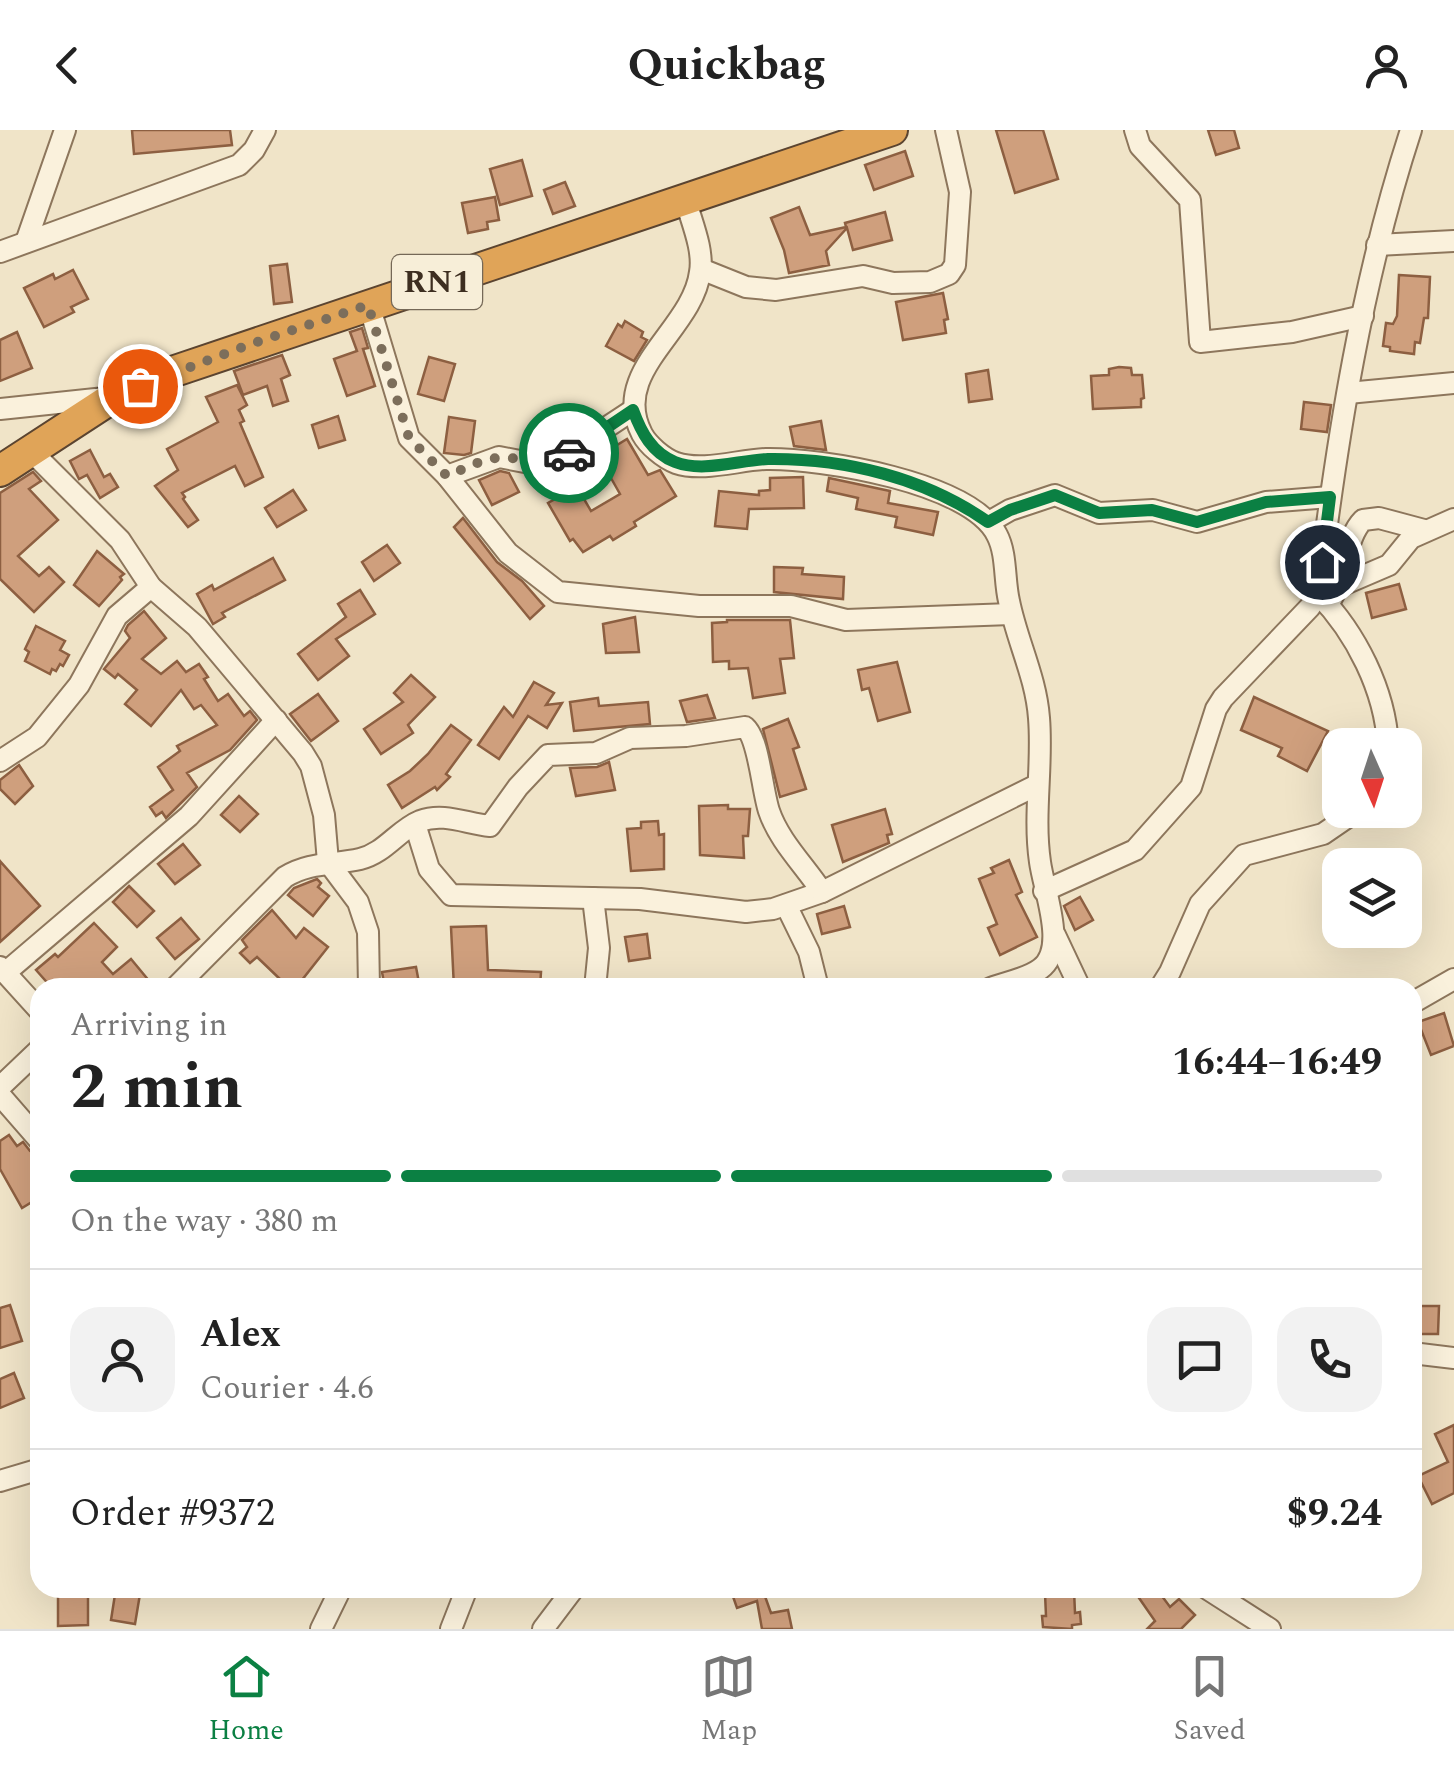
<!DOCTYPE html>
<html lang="en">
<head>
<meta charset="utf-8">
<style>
	body { margin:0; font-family:Spectral,serif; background:#f2f2f2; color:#222; height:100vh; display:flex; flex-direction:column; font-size:38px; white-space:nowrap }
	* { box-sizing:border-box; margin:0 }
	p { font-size:32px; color:#767676 }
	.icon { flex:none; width:55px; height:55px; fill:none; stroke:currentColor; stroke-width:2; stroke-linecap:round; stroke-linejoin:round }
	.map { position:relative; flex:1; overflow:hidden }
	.side { position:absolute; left:30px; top:848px; width:1392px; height:620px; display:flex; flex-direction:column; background:#fff; border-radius:30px; box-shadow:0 10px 40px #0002 }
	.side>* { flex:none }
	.needle { width:65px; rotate:177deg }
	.fabs { position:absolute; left:1322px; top:598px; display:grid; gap:20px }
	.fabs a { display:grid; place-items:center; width:100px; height:100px; border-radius:20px; background:#fff; box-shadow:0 10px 40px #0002; font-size:50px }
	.pin { position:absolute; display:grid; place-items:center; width:85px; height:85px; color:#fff; margin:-42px; border:5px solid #fff; border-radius:50%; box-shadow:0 2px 10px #0007 }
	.courier { position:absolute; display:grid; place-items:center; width:100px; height:100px; margin:-50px; border:8px solid #0b8043; border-radius:50%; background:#fff; color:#222; box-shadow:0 2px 12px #0007 }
	.overview em { font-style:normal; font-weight:700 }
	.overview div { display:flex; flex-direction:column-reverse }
	.overview { display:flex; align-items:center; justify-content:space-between; height:170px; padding:0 40px }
	h1 { font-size:65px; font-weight:700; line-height:75px }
	.bar { display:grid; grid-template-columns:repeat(4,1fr); gap:15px 10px; align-content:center; height:120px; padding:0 40px }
	.bar i { height:12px; border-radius:8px; background:#e0e0e0 }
	.bar .selected { background:#0b8043 }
	.bar p { grid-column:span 4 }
	.line { display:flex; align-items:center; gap:25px; padding:0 40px; border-top:2px solid #e0e0e0 }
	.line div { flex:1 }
	.round { display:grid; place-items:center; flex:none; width:105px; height:105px; border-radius:30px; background:#f2f2f2 }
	header { display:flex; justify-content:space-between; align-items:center; height:130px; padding:0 40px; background:#fff; font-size:45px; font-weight:700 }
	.dock { display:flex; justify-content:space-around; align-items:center; height:140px; border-top:2px solid #e0e0e0; background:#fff; font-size:28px; color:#767676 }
	.dock a { display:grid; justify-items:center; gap:5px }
	.dock .selected { color:#0b8043 }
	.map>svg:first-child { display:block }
	.building { fill:#cf9f7d; stroke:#8d5f41; stroke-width:2.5 }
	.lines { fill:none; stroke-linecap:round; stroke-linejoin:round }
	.minor-casing { stroke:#8d765c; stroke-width:24 }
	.highway-casing { stroke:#5b4430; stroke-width:34 }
	.minor { stroke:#faf1dc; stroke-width:20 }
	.highway { stroke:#e0a458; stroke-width:30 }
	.done { stroke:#7c6e5b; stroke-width:10; stroke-dasharray:0 18 }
	.route { stroke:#0b8043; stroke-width:12 }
	.labels { text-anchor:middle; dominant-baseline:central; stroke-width:8; stroke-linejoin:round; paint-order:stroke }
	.shield { fill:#f7eed8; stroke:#756857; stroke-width:2.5 }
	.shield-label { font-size:32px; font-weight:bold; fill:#3d2e20 }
</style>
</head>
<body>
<header><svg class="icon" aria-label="back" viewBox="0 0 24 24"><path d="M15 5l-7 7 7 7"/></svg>Quickbag<svg class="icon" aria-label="person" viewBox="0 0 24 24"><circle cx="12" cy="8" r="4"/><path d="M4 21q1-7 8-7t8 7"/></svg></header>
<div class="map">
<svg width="1454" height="1499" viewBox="0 0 1454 1499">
	<rect width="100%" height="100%" fill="#f0e4c8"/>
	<g class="building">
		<path d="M 132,0 L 230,0 L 232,15 L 134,24 Z"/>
		<path d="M 996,0 L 1043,0 L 1058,49 L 1015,63 Z"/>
		<path d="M 1208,0 L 1234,0 L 1239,18 L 1216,25 Z"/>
		<path d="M 905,21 L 913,46 L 874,60 L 865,35 Z"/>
		<path d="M 522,30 L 532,66 L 500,75 L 490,39 Z"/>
		<path d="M 565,52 L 575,76 L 553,84 L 544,60 Z"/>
		<path d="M 495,67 L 499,90 L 487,92 L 488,99 L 468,103 L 462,73 Z"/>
		<path d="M 799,77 L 810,105 L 846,97 L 845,93 L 885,82 L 892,110 L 853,120 L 847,98 L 826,121 L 829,135 L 789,143 L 784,120 L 771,88 Z"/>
		<path d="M 287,134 L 292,172 L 274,174 L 270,136 Z"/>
		<path d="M 73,140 L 88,169 L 71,177 L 74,182 L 44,197 L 24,158 L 53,144 L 55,149 Z"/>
		<path d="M 1399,145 L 1430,147 L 1428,188 L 1424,188 L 1420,213 L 1415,212 L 1414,224 L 1390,221 L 1390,217 L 1383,216 L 1386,193 L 1393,194 L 1397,186 Z"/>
		<path d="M 943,163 L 948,189 L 944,190 L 946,203 L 903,210 L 896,172 Z"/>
		<path d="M 625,191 L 643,202 L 641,207 L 647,210 L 634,231 L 606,216 L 618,194 L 622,197 Z"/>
		<path d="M 362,198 L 368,218 L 363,219 L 375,256 L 347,266 L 334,229 L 357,221 L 350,202 Z"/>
		<path d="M 17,202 L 32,238 L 0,251 L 0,210 Z"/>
		<path d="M 282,225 L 290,245 L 281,249 L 288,271 L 273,276 L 267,256 L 243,265 L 234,241 Z"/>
		<path d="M 429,227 L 455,234 L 444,271 L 418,264 Z"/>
		<path d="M 1119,237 L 1131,238 L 1132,245 L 1142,245 L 1144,268 L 1141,269 L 1141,277 L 1093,279 L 1091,246 L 1109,245 L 1109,239 Z"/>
		<path d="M 988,240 L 992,269 L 969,272 L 966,244 Z"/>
		<path d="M 237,255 L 247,275 L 239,280 L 244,291 L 240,293 L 263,347 L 245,356 L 235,336 L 182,363 L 185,367 L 183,369 L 198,390 L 188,397 L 155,356 L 178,340 L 167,319 L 218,292 L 206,267 Z"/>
		<path d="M 1304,272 L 1331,275 L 1327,302 L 1301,299 Z"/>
		<path d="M 338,286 L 345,310 L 319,318 L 312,295 Z"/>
		<path d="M 449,287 L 475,291 L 471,323 L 464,325 L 444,323 Z"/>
		<path d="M 821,291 L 826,320 L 794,316 L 790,297 Z"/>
		<path d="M 627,309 L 648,345 L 660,340 L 676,366 L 634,392 L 636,396 L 613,410 L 610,406 L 583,422 L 573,409 L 570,411 L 548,373 L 577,357 L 591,381 L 620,364 L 607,341 L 612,339 L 604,323 Z"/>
		<path d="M 90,320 L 104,347 L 110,344 L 118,357 L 100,368 L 87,345 L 79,349 L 70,331 Z"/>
		<path d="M 500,341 L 509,343 L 519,362 L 492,375 L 479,350 Z"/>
		<path d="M 33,342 L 41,351 L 29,359 L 58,390 L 18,426 L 39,446 L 49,437 L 64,452 L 34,482 L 0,449 L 0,363 Z"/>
		<path d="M 803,347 L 804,378 L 749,379 L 747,399 L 715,396 L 719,361 L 759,365 L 759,361 L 770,360 L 770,348 Z"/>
		<path d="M 829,348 L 890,361 L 888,373 L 938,382 L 933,405 L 895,397 L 897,387 L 856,379 L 858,368 L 827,361 Z"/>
		<path d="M 293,360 L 306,380 L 277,397 L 265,378 Z"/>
		<path d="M 463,388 L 497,432 L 522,451 L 544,476 L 530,489 L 454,397 Z"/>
		<path d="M 387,415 L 400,433 L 374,451 L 362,432 Z"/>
		<path d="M 97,421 L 124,444 L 120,447 L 122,450 L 99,476 L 74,455 Z"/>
		<path d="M 273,428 L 285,450 L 222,483 L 225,487 L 213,494 L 197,464 L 212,455 L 214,460 Z"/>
		<path d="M 774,437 L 803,438 L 802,444 L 844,447 L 843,469 L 774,462 Z"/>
		<path d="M 1399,454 L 1406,479 L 1372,488 L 1366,463 Z"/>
		<path d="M 360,460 L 375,484 L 336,509 L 349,526 L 318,550 L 298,524 L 346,487 L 338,474 Z"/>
		<path d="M 144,481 L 166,508 L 142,529 L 161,544 L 177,531 L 186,542 L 199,534 L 208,547 L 204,549 L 218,571 L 228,564 L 244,586 L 250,581 L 257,590 L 230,620 L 187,643 L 197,657 L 166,688 L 162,682 L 156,686 L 150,677 L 173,660 L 158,637 L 180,621 L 177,616 L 217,595 L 201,575 L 194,579 L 181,560 L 151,596 L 125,574 L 137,560 L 118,544 L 115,548 L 104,539 L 130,508 L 125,501 L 128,495 Z"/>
		<path d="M 635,487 L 639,522 L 606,523 L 603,494 Z"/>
		<path d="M 727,490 L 790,490 L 794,528 L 780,529 L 785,563 L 753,568 L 748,538 L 729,539 L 729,531 L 713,532 L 712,493 L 727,492 Z"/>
		<path d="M 36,496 L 65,511 L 60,520 L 69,525 L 63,536 L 60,534 L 56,541 L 52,539 L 50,544 L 25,531 L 29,522 L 25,519 Z"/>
		<path d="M 897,532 L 910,582 L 878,591 L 869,558 L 862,560 L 858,540 Z"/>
		<path d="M 411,545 L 435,567 L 408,595 L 413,603 L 381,624 L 364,599 L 403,572 L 394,563 Z"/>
		<path d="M 534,552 L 554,563 L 546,575 L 562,573 L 547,598 L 528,586 L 499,629 L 478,615 L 504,577 L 513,587 Z"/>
		<path d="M 318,564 L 338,591 L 311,611 L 290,584 Z"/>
		<path d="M 707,565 L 715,588 L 687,592 L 680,571 Z"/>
		<path d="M 1254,567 L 1328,601 L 1307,641 L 1278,626 L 1282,618 L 1241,600 Z"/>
		<path d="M 598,568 L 599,576 L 648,572 L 650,594 L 574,601 L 570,572 Z"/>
		<path d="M 788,589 L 799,617 L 793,619 L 806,659 L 780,667 L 763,599 Z"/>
		<path d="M 451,595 L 471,610 L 446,644 L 450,647 L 437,660 L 435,657 L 402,678 L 388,655 L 410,641 L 428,624 Z"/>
		<path d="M 609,632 L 615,660 L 576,666 L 570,638 L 597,637 Z"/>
		<path d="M 19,635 L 33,656 L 15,674 L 0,659 L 0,650 Z"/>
		<path d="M 239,666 L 258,684 L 240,702 L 221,685 Z"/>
		<path d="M 728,675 L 728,679 L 750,679 L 748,706 L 743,706 L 744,728 L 700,725 L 699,676 Z"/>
		<path d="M 885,679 L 892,704 L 887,705 L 889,713 L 843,732 L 832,695 Z"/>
		<path d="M 658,691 L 659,705 L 664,704 L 664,739 L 631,741 L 627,699 L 641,698 L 641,692 Z"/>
		<path d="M 183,714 L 200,735 L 175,754 L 158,734 Z"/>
		<path d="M 1009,730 L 1022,762 L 1016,765 L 1037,807 L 1000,825 L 988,798 L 997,794 L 979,749 L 994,743 L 991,738 Z"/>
		<path d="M 0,731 L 40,776 L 0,812 Z"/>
		<path d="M 317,749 L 321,753 L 318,757 L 329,766 L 313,786 L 288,765 L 294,758 Z"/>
		<path d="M 129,756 L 154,781 L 137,797 L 113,772 Z"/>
		<path d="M 1080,767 L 1093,790 L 1075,800 L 1064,776 Z"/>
		<path d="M 844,776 L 850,797 L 822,804 L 817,784 Z"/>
		<path d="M 272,780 L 296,808 L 304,798 L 328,817 L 302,850 L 310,858 L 277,858 L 282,851 L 257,827 L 250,833 L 240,823 L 247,817 L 242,810 Z"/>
		<path d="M 181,788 L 199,809 L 175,829 L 157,808 Z"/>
		<path d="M 94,793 L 117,817 L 102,832 L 113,844 L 131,829 L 155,858 L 52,858 L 36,840 L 55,824 L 58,827 Z"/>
		<path d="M 486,796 L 488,840 L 541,842 L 540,858 L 454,858 L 451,797 Z"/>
		<path d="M 647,804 L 650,828 L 629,831 L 625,807 Z"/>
		<path d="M 416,837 L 420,858 L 385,858 L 382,842 Z"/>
		<path d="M 1444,883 L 1454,916 L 1431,925 L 1418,892 Z"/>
		<path d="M 9,1005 L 17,1016 L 23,1012 L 30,1021 L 40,1024 L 40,1067 L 22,1078 L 0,1039 L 0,1011 Z"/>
		<path d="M 10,1175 L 22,1211 L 0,1218 L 0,1178 Z"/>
		<path d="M 1412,1176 L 1439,1176 L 1438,1204 L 1412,1204 Z"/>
		<path d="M 14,1243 L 24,1268 L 0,1278 L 0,1249 Z"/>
		<path d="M 1454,1295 L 1454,1363 L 1432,1374 L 1418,1346 L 1448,1332 L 1435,1304 Z"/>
		<path d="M 116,1458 L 141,1458 L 135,1494 L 111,1490 Z"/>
		<path d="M 730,1458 L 762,1458 L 771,1483 L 788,1480 L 792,1499 L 762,1499 L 757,1471 L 737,1478 Z"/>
		<path d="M 1148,1458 L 1156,1458 L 1170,1477 L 1179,1469 L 1195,1485 L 1181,1499 L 1147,1499 L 1155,1491 L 1137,1465 Z"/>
		<path d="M 58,1459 L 88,1459 L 88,1495 L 58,1496 Z"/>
		<path d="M 1074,1460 L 1075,1483 L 1080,1482 L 1081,1494 L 1072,1495 L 1072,1499 L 1043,1497 L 1042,1486 L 1046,1486 L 1045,1463 Z"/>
	</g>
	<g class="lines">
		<g class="minor-casing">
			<g id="minor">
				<path d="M 1135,0 L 1140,16 L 1190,70 L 1200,212 L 1292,202 L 1363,186"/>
				<path d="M 685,68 C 691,91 704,119 700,142 C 693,200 609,241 642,304 C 648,315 663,328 676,333 C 703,342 738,330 766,329 C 820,328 971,352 997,405 C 1007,424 1004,450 1009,471 C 1017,511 1036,547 1039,588 C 1043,636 1033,684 1040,732 C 1044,762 1068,819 1040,839 C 1027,849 1006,852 991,858"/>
				<path d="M 26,112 L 65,0"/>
				<path d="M 1377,115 L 1454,111"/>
				<path d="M 0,122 L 239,35 L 254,20 L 265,0"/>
				<path d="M 701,139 L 746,157 L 776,160 L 863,146 L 893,153 L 930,152 L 949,144 L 955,135 L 960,62 L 946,0"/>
				<path d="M 369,175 L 409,308 L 447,346 L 508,423 L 558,462 L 699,476 L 791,476 L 846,490 L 1011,484"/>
				<path d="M 1348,263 L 1454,253"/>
				<path d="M 0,279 L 105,268"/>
				<path d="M 30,320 L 120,410 L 151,457 L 197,497 L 303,623 L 311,636 L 324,685 L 328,732 L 358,772 L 368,802 L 369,858"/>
				<path d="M 447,346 L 499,327 L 535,334 L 557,330 L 633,280"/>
				<path d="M 989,392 L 1010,380 L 1055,365 L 1099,383 L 1153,380 L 1197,392 L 1266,372 L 1330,367"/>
				<path d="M 1340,456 L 1389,435 L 1411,408 L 1454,389"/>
				<path d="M 1318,464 C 1356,503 1385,560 1388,615"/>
				<path d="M 1328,474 C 1347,448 1344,409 1363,390 L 1379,388 L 1424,400"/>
				<path d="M 0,631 L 37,607 L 79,555 L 117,486 L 151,457"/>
				<path d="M 415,694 L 429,739 L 451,765 L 640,769 L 746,782 L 773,779 L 822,762 L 1037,655"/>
				<path d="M 1044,761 L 1135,720 L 1191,657 L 1216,579 L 1223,568 L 1310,477 L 1318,464 C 1337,308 1362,150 1411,0"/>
				<path d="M 593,768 L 599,818 L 595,858"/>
				<path d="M 786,775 L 809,822 L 818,858"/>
				<path d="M 1055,805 L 1080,858"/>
				<path d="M 0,837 L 40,881"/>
				<path d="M 5,843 L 189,686 L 276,590"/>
				<path d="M 175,858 L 285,747 C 309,732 334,735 360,729 C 385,723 398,700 420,691 C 444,682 467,694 490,696 L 518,657 L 548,625 L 596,623 L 630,608 L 686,606 L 745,597 C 759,609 762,660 769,681 C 779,711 805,736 822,762"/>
				<path d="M 1160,858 L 1170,842 L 1200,774 L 1244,725 L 1323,704 L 1358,680"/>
				<path d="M 1412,873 L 1454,849"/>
				<path d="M 0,957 L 40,919"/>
				<path d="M 0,965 L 40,1011"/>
				<path d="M 1412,1223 L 1454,1228"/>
				<path d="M 0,1351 L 40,1339"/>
				<path d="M 1206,1458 L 1270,1499"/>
				<path d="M 321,1499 L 341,1458"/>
				<path d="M 451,1499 L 467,1458"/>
				<path d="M 543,1499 L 574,1458"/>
			</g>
		</g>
		<g class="highway-casing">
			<path id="highway" d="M 0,341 L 112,268 L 169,243 L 892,0"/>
		</g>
		<use href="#minor" class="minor"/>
		<use href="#highway" class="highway"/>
	</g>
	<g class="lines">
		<path class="done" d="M 140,256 L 251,214 L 368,175 L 409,308 L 447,346 C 463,340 482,328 500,328 C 530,326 538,343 569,323"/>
		<path class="route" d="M 569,323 L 633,280 C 641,302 652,323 675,332 C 703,343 739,330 768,329 C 845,328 925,348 988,392 L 1010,380 L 1055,365 L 1099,383 L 1152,380 L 1197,392 L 1266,372 L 1330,367 L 1322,432"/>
	</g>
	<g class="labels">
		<rect class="shield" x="392" y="125" width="90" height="54" rx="8"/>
		<g class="shield-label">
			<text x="437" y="152">RN1</text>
		</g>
	</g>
</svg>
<div class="fabs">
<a><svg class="needle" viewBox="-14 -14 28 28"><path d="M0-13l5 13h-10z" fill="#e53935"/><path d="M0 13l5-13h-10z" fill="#767676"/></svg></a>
<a><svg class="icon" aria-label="layers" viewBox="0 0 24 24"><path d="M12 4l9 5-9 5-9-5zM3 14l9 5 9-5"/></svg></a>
</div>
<div class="pin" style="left:140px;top:256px;background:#ea580c"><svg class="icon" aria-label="bag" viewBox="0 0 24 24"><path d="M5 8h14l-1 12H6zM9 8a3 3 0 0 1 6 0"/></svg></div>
<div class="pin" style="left:1322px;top:432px;background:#1f2937"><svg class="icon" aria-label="home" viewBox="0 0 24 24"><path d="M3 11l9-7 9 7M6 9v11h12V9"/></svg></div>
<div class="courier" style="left:569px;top:323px"><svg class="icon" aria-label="car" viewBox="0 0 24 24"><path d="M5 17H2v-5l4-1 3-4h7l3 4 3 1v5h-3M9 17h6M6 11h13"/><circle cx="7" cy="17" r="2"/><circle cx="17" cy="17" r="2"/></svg></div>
<section class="side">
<div class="overview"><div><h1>2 min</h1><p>Arriving in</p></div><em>16:44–16:49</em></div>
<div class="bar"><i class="selected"></i><i class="selected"></i><i class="selected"></i><i></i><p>On the way · 380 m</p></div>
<div class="line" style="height:180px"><a class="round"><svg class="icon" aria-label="person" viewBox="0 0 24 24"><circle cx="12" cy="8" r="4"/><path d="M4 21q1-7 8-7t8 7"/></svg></a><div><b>Alex</b><p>Courier · 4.6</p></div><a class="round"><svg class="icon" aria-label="chat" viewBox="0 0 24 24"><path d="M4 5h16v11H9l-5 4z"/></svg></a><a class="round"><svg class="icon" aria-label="phone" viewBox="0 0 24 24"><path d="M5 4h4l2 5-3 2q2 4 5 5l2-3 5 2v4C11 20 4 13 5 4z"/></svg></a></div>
<div class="line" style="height:130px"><div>Order #9372</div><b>$9.24</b></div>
</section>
</div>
<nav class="dock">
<a class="selected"><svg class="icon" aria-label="home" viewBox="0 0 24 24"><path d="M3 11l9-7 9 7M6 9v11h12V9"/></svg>Home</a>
<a><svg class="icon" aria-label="map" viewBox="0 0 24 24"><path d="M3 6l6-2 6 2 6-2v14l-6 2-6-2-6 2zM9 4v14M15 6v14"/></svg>Map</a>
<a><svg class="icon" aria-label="saved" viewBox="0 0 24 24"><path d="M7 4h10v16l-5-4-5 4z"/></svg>Saved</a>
</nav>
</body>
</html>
